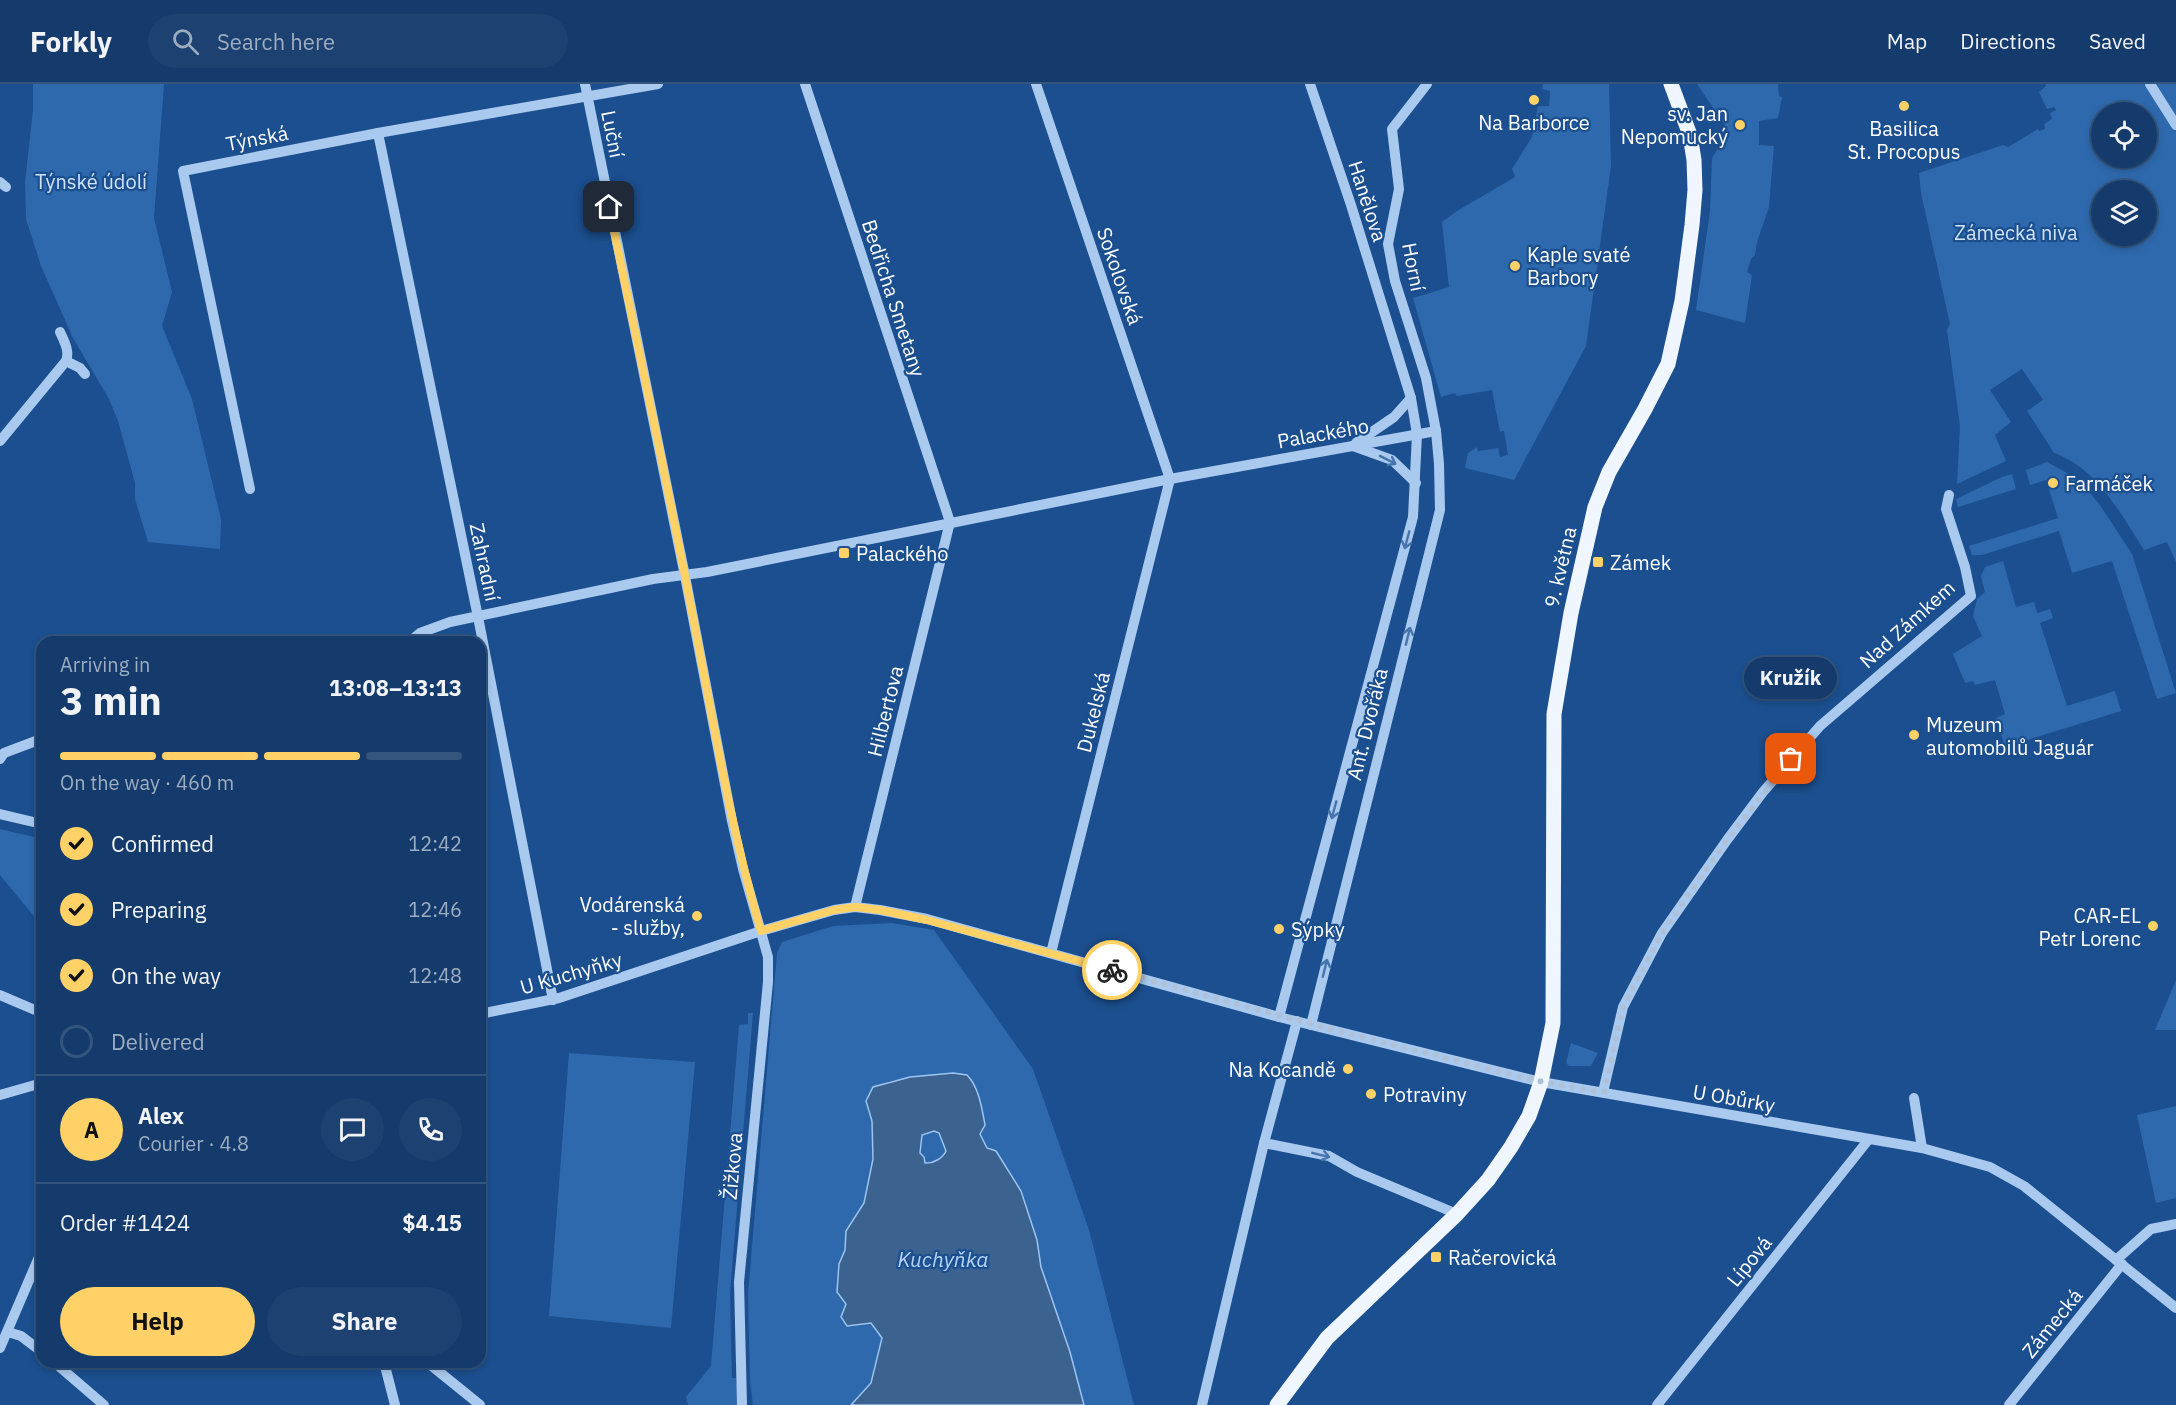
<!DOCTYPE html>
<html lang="en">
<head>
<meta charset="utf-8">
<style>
	body { margin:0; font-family:"IBM Plex Sans",sans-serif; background:#1d4271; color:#f1f3f6; height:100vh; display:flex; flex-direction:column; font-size:22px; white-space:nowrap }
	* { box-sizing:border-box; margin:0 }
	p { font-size:20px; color:#9dadc1 }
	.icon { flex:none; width:33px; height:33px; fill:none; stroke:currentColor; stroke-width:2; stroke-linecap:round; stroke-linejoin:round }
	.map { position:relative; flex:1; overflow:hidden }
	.details { position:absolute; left:36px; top:552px; width:450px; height:732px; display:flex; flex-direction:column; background:#143b6b; border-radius:18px; box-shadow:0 3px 9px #0003,0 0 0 2px #33557e }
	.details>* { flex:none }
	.controls { position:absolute; left:2091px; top:18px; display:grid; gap:12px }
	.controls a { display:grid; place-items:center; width:66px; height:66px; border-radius:50%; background:#143b6b; box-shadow:0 3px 9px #0003,0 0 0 2px #33557e; font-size:30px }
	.pin { position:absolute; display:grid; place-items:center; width:51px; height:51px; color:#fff; margin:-26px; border-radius:12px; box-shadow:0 3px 9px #0006 }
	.courier { position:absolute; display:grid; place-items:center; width:60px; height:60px; margin:-30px; border:4px solid #ffd166; border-radius:50%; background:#fff; color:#222; box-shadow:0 2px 8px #0007 }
	.bubble { position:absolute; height:42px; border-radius:21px; background:#143b6b; box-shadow:0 3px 9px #0003,0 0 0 2px #33557e; font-size:20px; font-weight:800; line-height:42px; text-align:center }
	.summary em { font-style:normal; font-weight:800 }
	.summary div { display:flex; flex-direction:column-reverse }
	.summary { display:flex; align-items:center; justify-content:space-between; height:102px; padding:0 24px }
	h1 { font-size:39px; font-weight:800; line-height:45px }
	.bar { display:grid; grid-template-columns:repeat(4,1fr); gap:9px 6px; align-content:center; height:72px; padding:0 24px }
	.bar i { height:8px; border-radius:4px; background:#33557e }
	.bar .selected { background:#ffd166 }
	.bar p { grid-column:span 4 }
	.line { display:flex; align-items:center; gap:15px; padding:0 24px; border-top:2px solid #33557e }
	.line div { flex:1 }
	.round { display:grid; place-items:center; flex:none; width:63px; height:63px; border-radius:32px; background:#1d4271 }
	ol { padding:0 24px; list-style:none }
	li { display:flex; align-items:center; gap:18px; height:66px }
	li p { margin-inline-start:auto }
	li .icon { padding:6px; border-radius:50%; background:#ffd166; color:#111; stroke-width:4 }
	li:last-child { color:#9dadc1 }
	li i { width:33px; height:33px; border:3px solid #33557e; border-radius:50% }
	.cta { display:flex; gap:12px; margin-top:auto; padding:12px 24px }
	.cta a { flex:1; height:69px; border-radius:36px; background:#ffd166; color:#111; font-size:24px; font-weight:800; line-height:69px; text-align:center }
	.cta a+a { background:#1d4271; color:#f1f3f6 }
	header { display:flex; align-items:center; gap:36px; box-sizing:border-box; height:84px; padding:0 30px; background:#143b6b; border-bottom:2px solid #33557e }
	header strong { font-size:28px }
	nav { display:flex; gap:33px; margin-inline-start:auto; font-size:21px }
	.search { width:420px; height:54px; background:#1d4271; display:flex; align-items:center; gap:15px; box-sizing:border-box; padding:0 21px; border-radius:33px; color:#9dadc1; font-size:22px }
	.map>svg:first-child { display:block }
	.green { fill:#2e69ad; fill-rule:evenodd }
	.water { fill:#3c6290; stroke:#9cc4f0; stroke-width:1.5; fill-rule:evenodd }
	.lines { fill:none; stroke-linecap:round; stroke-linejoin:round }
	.minor { stroke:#a9c9ee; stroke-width:10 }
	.major { stroke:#f0f6ff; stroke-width:15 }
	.oneway { stroke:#4674ac }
	.done { stroke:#afc1d8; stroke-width:6; stroke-dasharray:0 10.8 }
	.route { stroke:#ffd166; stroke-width:8 }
	.poi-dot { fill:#ffd166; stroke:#1b4f8f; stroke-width:2 }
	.labels { text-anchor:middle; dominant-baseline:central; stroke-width:4.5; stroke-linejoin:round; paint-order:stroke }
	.poi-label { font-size:20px; fill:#fff; stroke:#1b4f8f; text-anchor:start }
	.street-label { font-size:20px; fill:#fff; stroke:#1b4f8f }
	.park-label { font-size:20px; fill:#cfe3fa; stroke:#1b4f8f }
	.water-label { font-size:21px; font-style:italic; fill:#b5d3f5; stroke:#1b4f8f }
</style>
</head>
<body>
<header>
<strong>Forkly</strong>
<div class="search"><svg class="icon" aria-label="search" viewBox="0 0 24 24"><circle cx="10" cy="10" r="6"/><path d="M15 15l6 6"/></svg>Search here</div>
<nav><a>Map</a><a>Directions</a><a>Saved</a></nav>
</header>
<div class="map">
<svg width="2176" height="1321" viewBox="0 0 2176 1321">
	<rect width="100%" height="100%" fill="#1b4f8f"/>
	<g class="green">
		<path d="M 33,0 L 164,0 L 154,134 L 172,208 L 162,242 L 192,315 L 221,435 L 220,465 L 148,458 L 135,415 L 135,399 L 118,337 L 109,315 L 73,254 L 41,182 L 26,135 L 25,98 L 33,26 Z"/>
		<path d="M 1543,0 L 1609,0 L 1611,82 L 1586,262 L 1514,396 L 1465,384 L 1468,369 L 1477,363 L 1478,367 L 1498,364 L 1500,373 L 1508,371 L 1504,347 L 1500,348 L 1492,306 L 1457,312 L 1455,309 L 1441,313 L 1413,214 L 1449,203 L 1442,138 L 1457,127 L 1515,93 L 1512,85 L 1532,53 L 1538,22 L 1549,22 L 1550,7 L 1542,5 Z"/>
		<path d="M 1697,0 L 1778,0 L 1779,12 L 1782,13 L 1778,34 L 1759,37 L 1759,61 L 1774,62 L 1769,123 L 1757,158 L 1755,171 L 1751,175 L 1747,188 L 1752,191 L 1745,239 L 1696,226 L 1710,127 L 1712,74 L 1724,55 L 1726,43 Z"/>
		<path d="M 2045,0 L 2176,0 L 2176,478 L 2167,458 L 2144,466 C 2121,430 2097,384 2054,369 L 2027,327 L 2043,316 L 2022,285 L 1990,306 L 2011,338 L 1995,351 L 2006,377 L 1957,400 L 1960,342 L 1947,246 L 1950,240 L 1921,109 L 1919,89 L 2003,61 L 2008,63 L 2038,45 L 2039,47 L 2045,45 L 2044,40 L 2052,35 L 2050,29 L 2056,26 L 2054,23 L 2047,25 L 2039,8 L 2046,2 ZM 2102,28 L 2146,28 L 2146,74 L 2102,74 ZM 2102,106 L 2146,106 L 2146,152 L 2102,152 Z"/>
		<path d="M 2047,378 L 2078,395 L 2100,421 L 2132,470 L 2176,609 L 2157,615 L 2112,477 L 2072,489 L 2059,447 L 1982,471 L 1972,471 L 1969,462 L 2058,434 L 2046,396 L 2030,401 L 2026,386 Z"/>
		<path d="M 2012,390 L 2016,405 L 1958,423 L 1956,415 L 2002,393 Z"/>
		<path d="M 2003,477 L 2016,523 L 2034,518 L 2037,529 L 2050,525 L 2053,534 L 2040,539 L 2067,622 L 2115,607 L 2121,627 L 2005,663 L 1996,634 L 2005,630 L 1995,596 L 1975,601 L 1973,597 L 1965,599 L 1953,570 L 1982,552 L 1973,532 L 1977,515 L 1985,508 L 1981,492 L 1985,483 Z"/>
		<path d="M 0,745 L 42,755 L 42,842 L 0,791 Z"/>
		<path d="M 892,839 L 934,846 L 1033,985 L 1089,1146 L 1134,1321 L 1084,1321 L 1070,1268 L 1041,1183 L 1037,1156 L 1022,1108 L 996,1067 L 987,1064 L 980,1049 L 985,1041 L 953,989 L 889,997 L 866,1017 L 872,1037 L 873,1075 L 864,1119 L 846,1147 L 845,1166 L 839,1180 L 882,1254 L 871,1299 L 851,1321 L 753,1321 L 750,1298 L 748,1210 L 777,869 L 782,858 L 833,842 Z"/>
		<path d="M 2176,896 L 2176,946 L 2155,946 Z"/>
		<path d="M 748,929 L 753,929 L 730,1209 L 732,1294 L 736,1294 L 739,1321 L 688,1321 L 686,1313 L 711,1282 L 739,941 L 748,940 Z"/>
		<path d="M 1571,959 L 1598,969 L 1591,982 L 1569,982 L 1566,979 Z"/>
		<path d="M 569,969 L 695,978 L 671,1244 L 549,1232 Z"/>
		<path d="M 2176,1022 L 2176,1114 L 2156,1119 L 2137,1031 Z"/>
		<path d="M 934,1047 L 939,1049 L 946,1066 C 943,1075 933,1080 925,1079 C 920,1069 918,1061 922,1051 Z"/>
	</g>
	<path class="water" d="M 953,989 L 967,991 C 979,1003 982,1025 985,1041 L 980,1050 L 987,1064 L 996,1067 L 1021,1107 L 1037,1156 L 1041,1183 L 1070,1268 L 1084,1321 L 851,1321 L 871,1299 L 882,1254 L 871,1239 L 847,1242 L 841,1233 L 846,1220 L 837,1208 L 839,1180 L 845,1166 L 846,1147 L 864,1119 L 873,1075 L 872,1037 L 866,1017 L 873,1003 L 910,993 ZM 934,1047 L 939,1049 L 946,1067 C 943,1074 933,1080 925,1079 L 924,1073 L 920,1069 L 922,1051 Z"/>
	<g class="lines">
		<g class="minor">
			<path d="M 585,0 L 685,492 L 732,737 L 743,785 L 768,873 L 768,898 L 739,1198 L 742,1321"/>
			<path d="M 805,0 L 950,438"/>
			<path d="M 1036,0 L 1170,395 L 1051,869"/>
			<path d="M 2150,0 L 2176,41"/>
			<path d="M 378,49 L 478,533 L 553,916"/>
			<path d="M 0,98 L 6,103"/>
			<path d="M 66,277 L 80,284 L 85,290"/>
			<path d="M 0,357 L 66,277 C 70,267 64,257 60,248"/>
			<path d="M 1356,359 L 1394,333 L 1411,314"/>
			<path d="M 1353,362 L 1392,376 L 1416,399"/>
			<path d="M 250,405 L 183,87 L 378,49 L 658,0"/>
			<path d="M 409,558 L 420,549 L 450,538 L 653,495 L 707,488 L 1170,395 L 1436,347"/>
			<path d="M 0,675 L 4,669 L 41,655 L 42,657"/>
			<path d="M 0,730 L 42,740"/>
			<path d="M 855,823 L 950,438"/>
			<path d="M 0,911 L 42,929"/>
			<path d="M 480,930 L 559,914 L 761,847 L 834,826 L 855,823 L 880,826 L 927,835 L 1279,933 L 1541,998 L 1922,1064 L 1990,1083 L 2024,1102 L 2176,1224"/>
			<path d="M 1279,933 L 1413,433 L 1417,350 L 1411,314 L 1351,121 L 1310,0"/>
			<path d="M 1311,941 L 1440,426 L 1439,380 L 1436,347 L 1426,294 L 1395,197 L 1388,160 L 1399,105 L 1392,45 L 1427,0"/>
			<path d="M 1603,1008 L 1623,923 L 1662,849 L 1727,756 L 1763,708 L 1820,642 L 1971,512 L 1965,483 L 1946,425 L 1949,411"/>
			<path d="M 0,1011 L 42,999"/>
			<path d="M 1914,1014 L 1922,1064"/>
			<path d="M 1264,1059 L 1329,1072 L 1357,1088 L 1457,1130"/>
			<path d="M 2116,1176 L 2151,1145 L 2176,1140"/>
			<path d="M 8,1248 L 21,1252 L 42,1268"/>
			<path d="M 0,1264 L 42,1166"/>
			<path d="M 54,1278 L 104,1321"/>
			<path d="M 384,1278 L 395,1321"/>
			<path d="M 427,1278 L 480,1321"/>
			<path d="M 1202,1321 L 1264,1059 L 1297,937"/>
			<path d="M 1657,1321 L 1869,1055"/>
			<path d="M 2009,1321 L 2122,1180"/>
		</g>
		<path class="major" d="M 1277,1321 L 1327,1254 L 1457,1130 L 1488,1096 L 1511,1063 L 1529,1032 L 1541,998 L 1553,939 L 1554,630 L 1571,529 L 1595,423 L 1609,388 L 1645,325 L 1668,280 L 1682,217 L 1692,141 L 1695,106 L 1694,76 L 1690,51 L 1671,0"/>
	</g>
	<defs><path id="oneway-shaft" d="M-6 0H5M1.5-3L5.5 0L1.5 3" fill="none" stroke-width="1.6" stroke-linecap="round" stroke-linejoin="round" transform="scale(1.5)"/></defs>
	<g class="oneway">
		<use href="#oneway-shaft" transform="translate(1388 376) rotate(27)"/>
		<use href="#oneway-shaft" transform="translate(1407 456) rotate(105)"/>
		<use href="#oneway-shaft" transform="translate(1408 552) rotate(-76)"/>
		<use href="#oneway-shaft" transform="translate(1334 726) rotate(105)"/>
		<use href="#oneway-shaft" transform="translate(1325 884) rotate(-76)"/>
		<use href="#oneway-shaft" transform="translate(1321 1071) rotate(14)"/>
	</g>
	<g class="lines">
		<path class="done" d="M 1112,886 C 1218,915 1323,944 1430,970 C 1487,984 1544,1001 1604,1008 L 1623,923 L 1662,849 L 1727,756 L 1791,675"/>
		<path class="route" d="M 609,123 C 637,258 666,393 692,528 C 713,635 730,742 761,847 L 834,826 L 855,823 L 880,826 L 927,836 L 1112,886"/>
	</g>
	<g class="poi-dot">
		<circle cx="1534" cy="16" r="6"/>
		<circle cx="1904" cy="22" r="6"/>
		<circle cx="1740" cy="41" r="6"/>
		<circle cx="1515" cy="182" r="6"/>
		<circle cx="2053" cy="399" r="6"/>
		<rect x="838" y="463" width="12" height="12" rx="3"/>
		<rect x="1592" y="472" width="12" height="12" rx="3"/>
		<circle cx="1914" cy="651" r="6"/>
		<circle cx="697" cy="832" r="6"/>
		<circle cx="2153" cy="842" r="6"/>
		<circle cx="1279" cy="845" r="6"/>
		<circle cx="1348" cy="985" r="6"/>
		<circle cx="1371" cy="1010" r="6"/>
		<rect x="1430" y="1167" width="12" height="12" rx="3"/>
	</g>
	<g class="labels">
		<g class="poi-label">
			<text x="1728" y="29" text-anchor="end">sv. Jan<tspan x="1728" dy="23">Nepomucký</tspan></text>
			<text x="1534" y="38" text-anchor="middle">Na Barborce</text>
			<text x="1904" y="44" text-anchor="middle">Basilica<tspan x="1904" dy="23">St. Procopus</tspan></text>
			<text x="1527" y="170">Kaple svaté<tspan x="1527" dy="23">Barbory</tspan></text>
			<text x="2065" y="399">Farmáček</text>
			<text x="856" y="469">Palackého</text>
			<text x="1610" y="478">Zámek</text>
			<text x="1926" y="640">Muzeum<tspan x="1926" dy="23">automobilů Jaguár</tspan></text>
			<text x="685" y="820" text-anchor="end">Vodárenská<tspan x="685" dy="23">- služby,</tspan></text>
			<text x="2141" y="831" text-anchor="end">CAR-EL<tspan x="2141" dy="23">Petr Lorenc</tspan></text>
			<text x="1291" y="845">Sýpky</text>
			<text x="1336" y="985" text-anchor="end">Na Kocandě</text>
			<text x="1383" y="1010">Potraviny</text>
			<text x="1448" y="1173">Račerovická</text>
		</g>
		<g class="street-label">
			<text transform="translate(613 50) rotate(79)">Luční</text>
			<text transform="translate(257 54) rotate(-11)">Týnská</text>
			<text transform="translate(1368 117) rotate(72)">Hanělova</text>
			<text transform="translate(1414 183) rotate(79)">Horní</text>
			<text transform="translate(1120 192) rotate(71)">Sokolovská</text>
			<text transform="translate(894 214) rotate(72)">Bedřicha Smetany</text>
			<text transform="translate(1323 349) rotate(-10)">Palackého</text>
			<text transform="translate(485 478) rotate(78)">Zahradní</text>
			<text transform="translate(1560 483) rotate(-77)">9. května</text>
			<text transform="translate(1907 540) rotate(-42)">Nad Zámkem</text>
			<text transform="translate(885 627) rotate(-76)">Hilbertova</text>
			<text transform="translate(1093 628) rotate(-76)">Dukelská</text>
			<text transform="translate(1367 640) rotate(-76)">Ant. Dvořáka</text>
			<text transform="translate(571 889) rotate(-16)">U Kuchyňky</text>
			<text transform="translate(1734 1014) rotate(10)">U Obůrky</text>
			<text transform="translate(732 1082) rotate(-85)">Žižkova</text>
			<text transform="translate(1749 1177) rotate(-51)">Lípová</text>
			<text transform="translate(2052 1239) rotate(-51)">Zámecká</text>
		</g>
		<g class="park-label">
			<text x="91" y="97">Týnské údolí</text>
			<text x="2016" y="148">Zámecká niva</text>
		</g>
		<g class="water-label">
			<text x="943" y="1175">Kuchyňka</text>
		</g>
	</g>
</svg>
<div class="controls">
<a><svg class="icon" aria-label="locate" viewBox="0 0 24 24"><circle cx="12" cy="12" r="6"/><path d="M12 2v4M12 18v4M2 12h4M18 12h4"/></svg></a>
<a><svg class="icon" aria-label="layers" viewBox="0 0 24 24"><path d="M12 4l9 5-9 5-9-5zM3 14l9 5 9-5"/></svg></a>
</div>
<div class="pin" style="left:1791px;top:675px;background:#ea580c"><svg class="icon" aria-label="bag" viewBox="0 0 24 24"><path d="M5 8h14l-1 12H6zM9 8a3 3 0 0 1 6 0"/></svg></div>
<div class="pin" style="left:609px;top:123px;background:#1f2937"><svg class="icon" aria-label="home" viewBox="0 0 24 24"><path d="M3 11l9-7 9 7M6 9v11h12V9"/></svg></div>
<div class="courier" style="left:1112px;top:886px"><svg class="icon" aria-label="bike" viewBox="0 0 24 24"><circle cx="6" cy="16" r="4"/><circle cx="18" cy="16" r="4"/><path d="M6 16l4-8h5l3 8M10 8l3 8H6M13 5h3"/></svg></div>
<div class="bubble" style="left:1744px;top:573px;width:93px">Kružík</div>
<section class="details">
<div class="summary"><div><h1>3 min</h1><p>Arriving in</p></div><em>13:08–13:13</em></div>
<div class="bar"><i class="selected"></i><i class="selected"></i><i class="selected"></i><i></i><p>On the way · 460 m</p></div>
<ol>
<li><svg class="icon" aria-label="check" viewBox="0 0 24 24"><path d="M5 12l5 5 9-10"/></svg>Confirmed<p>12:42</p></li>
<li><svg class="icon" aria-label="check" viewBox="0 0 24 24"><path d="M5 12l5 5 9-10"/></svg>Preparing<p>12:46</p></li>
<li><svg class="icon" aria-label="check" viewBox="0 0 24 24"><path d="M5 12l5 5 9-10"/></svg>On the way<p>12:48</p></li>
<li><i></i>Delivered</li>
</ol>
<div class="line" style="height:108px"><b class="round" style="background:#ffd166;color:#111">A</b><div><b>Alex</b><p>Courier · 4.8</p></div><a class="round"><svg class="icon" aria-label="chat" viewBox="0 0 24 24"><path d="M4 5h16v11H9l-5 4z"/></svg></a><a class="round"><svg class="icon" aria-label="phone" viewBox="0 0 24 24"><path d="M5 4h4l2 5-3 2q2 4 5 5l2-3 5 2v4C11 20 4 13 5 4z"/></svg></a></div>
<div class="line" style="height:78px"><div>Order #1424</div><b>$4.15</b></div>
<div class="cta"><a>Help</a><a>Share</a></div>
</section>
</div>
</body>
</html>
